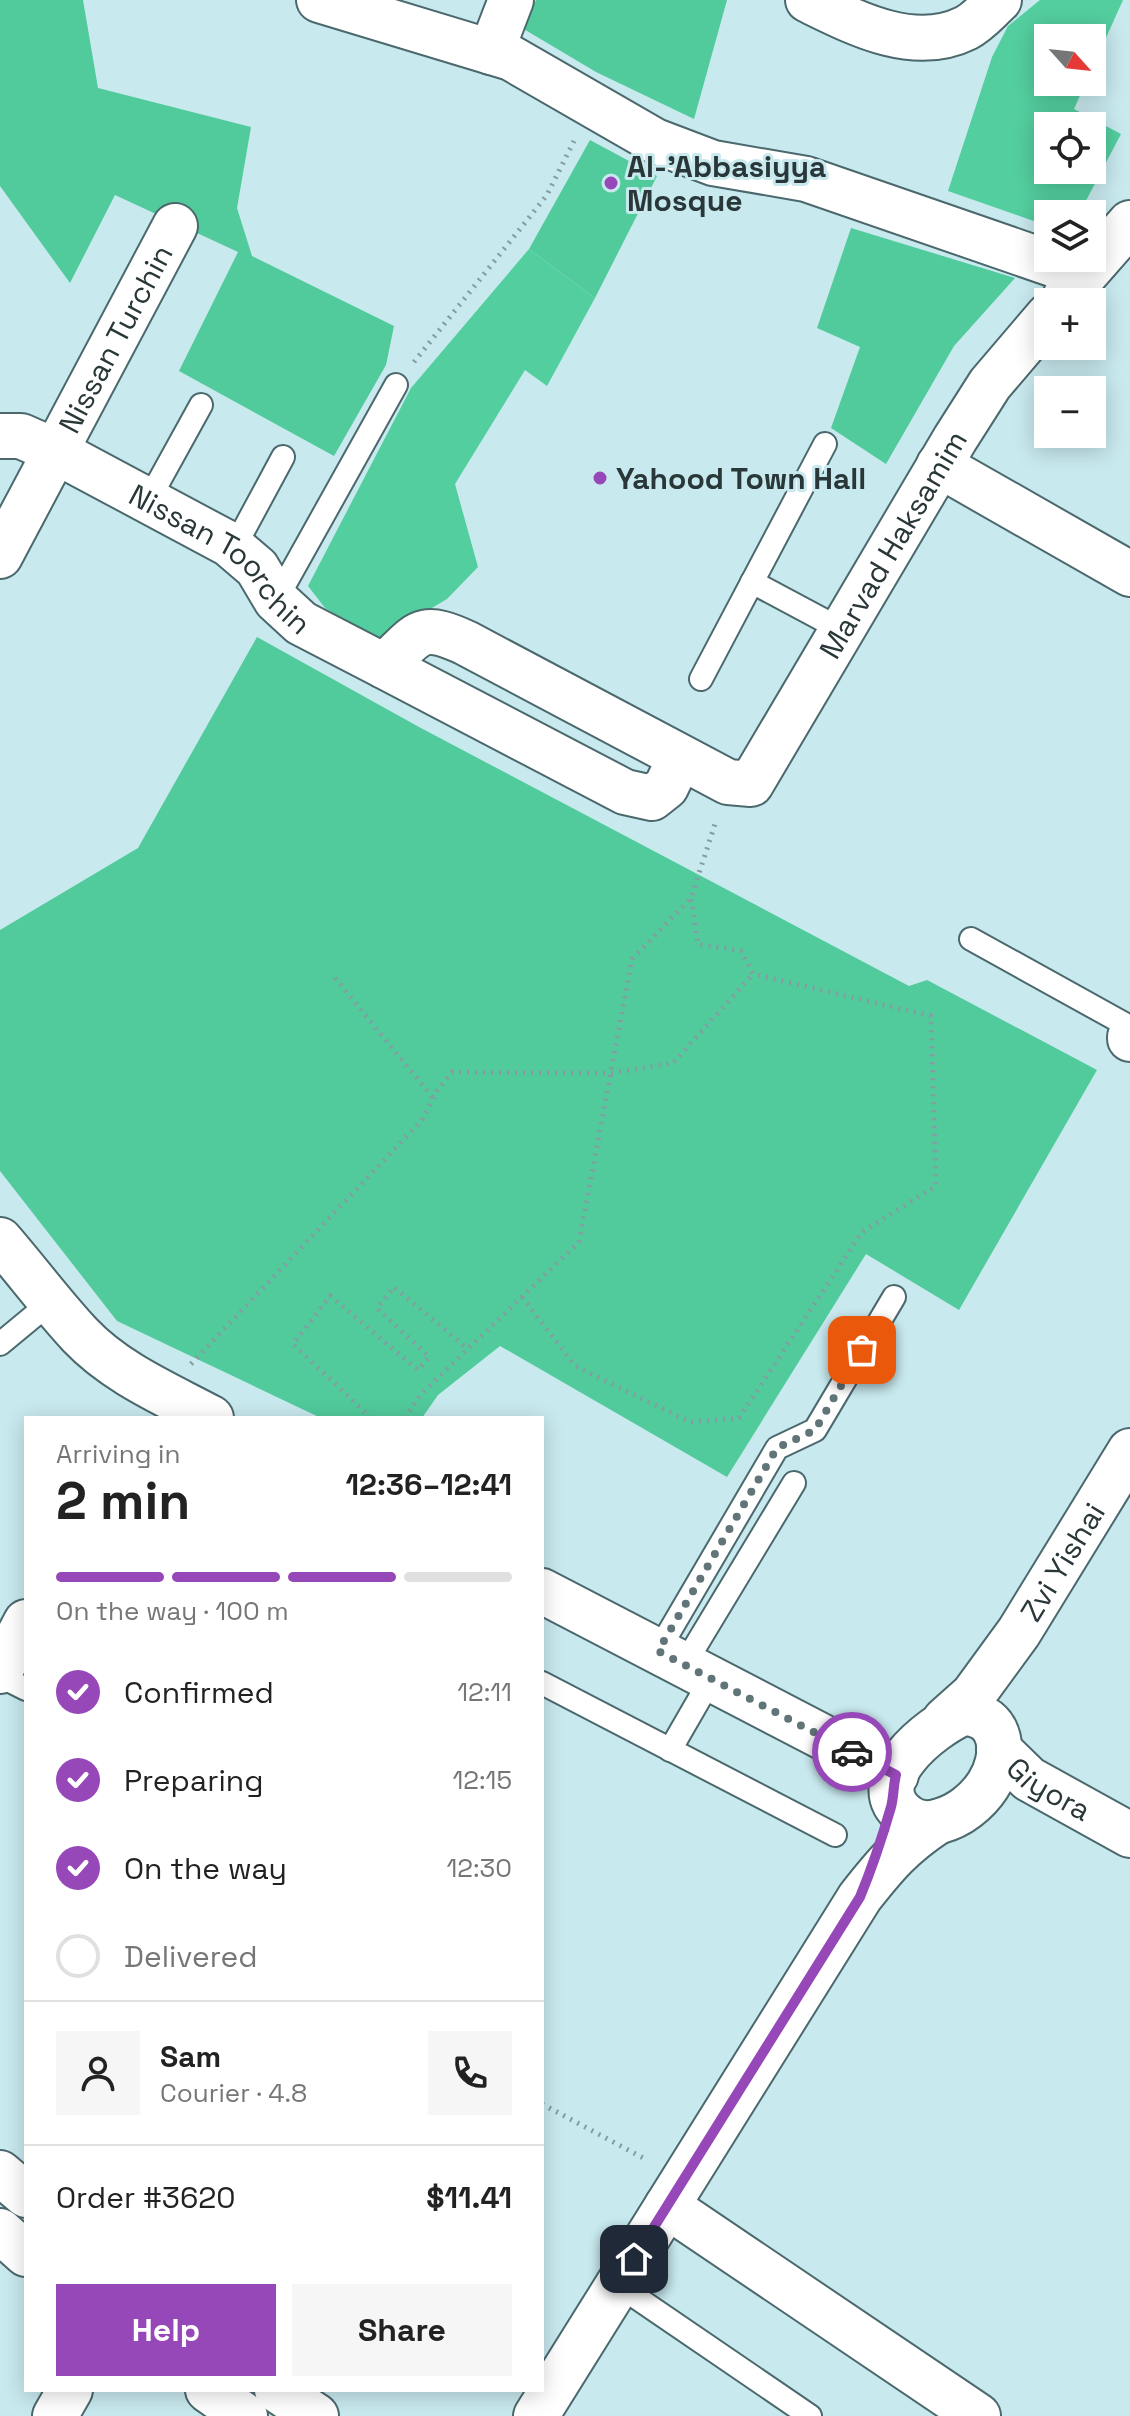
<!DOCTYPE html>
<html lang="en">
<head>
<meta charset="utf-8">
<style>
	body { margin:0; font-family:"Space Grotesk",sans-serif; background:#f6f6f6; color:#222; height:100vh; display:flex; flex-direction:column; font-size:30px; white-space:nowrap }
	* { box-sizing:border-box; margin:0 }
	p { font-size:26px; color:#767676 }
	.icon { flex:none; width:44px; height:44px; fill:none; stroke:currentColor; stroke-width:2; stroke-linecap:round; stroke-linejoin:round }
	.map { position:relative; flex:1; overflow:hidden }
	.panel { position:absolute; left:24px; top:1416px; width:520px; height:976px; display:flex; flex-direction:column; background:#fff; border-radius:0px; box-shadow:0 4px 20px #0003 }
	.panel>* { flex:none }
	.needle { width:52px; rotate:117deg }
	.controls { position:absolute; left:1034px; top:24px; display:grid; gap:16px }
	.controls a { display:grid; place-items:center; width:72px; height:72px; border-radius:0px; background:#fff; box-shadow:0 4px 20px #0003; font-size:40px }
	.pin { position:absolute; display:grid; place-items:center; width:68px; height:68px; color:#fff; margin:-34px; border-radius:16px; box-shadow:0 4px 12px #0006 }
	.courier { position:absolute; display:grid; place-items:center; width:80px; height:80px; margin:-40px; border:6px solid #9748b8; border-radius:50%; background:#fff; color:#222; box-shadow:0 2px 10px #0007 }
	.head em { font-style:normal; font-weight:700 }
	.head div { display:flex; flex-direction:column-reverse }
	.head { display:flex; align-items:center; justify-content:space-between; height:136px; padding:0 32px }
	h1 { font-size:52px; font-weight:700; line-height:60px }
	.bar { display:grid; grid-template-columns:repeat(4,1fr); gap:12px 8px; align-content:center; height:96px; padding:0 32px }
	.bar i { height:10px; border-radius:6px; background:#e0e0e0 }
	.bar .current { background:#9748b8 }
	.bar p { grid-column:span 4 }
	.line { display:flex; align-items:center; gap:20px; padding:0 32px; border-top:2px solid #e0e0e0 }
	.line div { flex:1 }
	.round { display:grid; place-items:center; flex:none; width:84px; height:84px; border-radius:0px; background:#f6f6f6 }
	ol { padding:0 32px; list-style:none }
	li { display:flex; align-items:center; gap:24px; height:88px }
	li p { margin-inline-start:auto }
	li .icon { padding:8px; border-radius:50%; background:#9748b8; color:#fff; stroke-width:4 }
	li:last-child { color:#767676 }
	li i { width:44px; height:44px; border:4px solid #e0e0e0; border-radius:50% }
	.button { display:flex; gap:16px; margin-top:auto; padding:16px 32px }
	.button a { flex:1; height:92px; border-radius:0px; background:#9748b8; color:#fff; font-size:32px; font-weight:700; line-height:92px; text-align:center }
	.button a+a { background:#f6f6f6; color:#222 }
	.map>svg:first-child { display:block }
	.green { fill:#51cb9c }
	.forest { fill:#53ce9f; fill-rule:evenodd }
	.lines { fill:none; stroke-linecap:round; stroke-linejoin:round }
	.lane-casing { stroke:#4b686d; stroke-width:26 }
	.street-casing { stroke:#4b686d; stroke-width:48 }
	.secondary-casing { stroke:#4b686d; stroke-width:48 }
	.path { stroke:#859da1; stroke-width:5; stroke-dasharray:2 6; stroke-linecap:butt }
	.lane { stroke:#fff; stroke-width:22 }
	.street { stroke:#fff; stroke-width:44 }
	.secondary { stroke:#fff; stroke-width:44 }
	.done { stroke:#617578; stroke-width:8; stroke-dasharray:0 14.4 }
	.route { stroke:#9748b8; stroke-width:10 }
	.poi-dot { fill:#9748b8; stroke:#c8e9ee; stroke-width:3 }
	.labels { text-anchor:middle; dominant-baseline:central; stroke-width:6; stroke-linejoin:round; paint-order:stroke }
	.poi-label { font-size:30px; font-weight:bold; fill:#2a3739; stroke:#c8e9ee; text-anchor:start }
	.street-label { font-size:30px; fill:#2a3739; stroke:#c8e9ee }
</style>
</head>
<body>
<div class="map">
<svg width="1130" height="2416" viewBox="0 0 1130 2416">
	<rect width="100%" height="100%" fill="#c8e9ee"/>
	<g class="green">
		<path d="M 0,0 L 83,0 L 98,88 L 251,127 L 237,208 L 252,256 L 394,326 L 386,365 L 334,456 L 179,371 L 238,252 L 115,195 L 70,283 L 0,186 Z"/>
		<path d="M 536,0 L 727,0 L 694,119 L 596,72 L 522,28 Z"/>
		<path d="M 590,140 L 657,176 L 595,298 L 529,249 Z"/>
		<path d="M 851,228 L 1015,278 L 954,346 L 886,464 L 831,428 L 860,347 L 817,328 Z"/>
		<path d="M 257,637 L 419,727 L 909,986 L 927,980 L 1097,1070 L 959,1310 L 866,1254 L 727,1477 L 500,1346 L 438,1395 L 422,1418 L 321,1418 L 117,1321 L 0,1171 L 0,930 L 138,848 Z"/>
	</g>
	<g class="forest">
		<path d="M 1040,0 L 1123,0 L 1092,69 L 1092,38 L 1048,38 L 1048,82 L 1086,82 L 1074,109 L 1121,134 L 1079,214 L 1048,214 L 1048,226 L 948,191 L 992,57 L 1008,26 ZM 1048,126 L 1092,126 L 1092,170 L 1048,170 Z"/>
		<path d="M 529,249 L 595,298 L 547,386 L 525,370 L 455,484 L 478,567 L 447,599 L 378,640 L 325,608 L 308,586 L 411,388 Z"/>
	</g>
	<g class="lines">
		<g class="lane-casing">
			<g id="lane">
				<path d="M 148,501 L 201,405"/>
				<path d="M 234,548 L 283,457"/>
				<path d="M 752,582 L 842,630"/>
				<path d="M 276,600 L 396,385"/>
				<path d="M 701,679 L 825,444"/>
				<path d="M 971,939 L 1130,1027"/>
				<path d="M 0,1344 L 52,1301"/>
				<path d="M 658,1651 L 777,1448 L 815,1430 L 894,1297"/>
				<path d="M 684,1665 L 794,1483"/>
				<path d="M 0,1676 L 26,1689"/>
				<path d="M 542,1683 L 835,1835"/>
				<path d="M 670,1750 L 711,1679"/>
				<path d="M 618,2285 L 810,2416"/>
			</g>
		</g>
		<g class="street-casing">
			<g id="street">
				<path d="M 319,0 L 511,58 L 655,141 L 713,163 L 806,179 L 1084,275"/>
				<path d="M 808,0 C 855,23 914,54 966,28 C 978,22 989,9 999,0"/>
				<path d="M 491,52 L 511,0"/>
				<path d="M 1065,297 L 1130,223"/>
				<path id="s1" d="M 0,436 L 21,436 L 55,451 L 229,544 L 257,568 L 276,600 L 301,623 L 384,666"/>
				<path d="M 939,465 L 1130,574"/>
				<path id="s2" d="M 0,556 L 175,226"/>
				<path id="s3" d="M 680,758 L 666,787 L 652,798 L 625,792 L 384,666 C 419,634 418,621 466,643 L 728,782 L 751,784 L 955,439 L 990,384 L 1048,316"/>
				<path d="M 1130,1037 L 1130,1039"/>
				<path d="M 0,1240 C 27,1271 52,1305 80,1335 C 116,1373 166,1394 211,1418"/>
				<path d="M 542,1591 L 896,1775"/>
				<path d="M 0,1671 L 26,1622"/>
				<path d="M 963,1713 C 1004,1714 1007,1756 988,1785 C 977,1802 959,1816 940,1821 C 928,1825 916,1824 906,1816 C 861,1782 932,1726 963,1713 Z"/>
				<path id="s4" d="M 945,1720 L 973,1695 L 1019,1632 L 1130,1451"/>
				<path id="s5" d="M 999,1750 L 1029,1779 L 1130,1835"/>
				<path d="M 667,2206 L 978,2416"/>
				<path d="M 536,2416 L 860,1897 C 886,1864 901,1846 937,1822"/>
			</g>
		</g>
		<g class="secondary-casing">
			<g id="secondary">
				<path d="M 0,2173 L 26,2195"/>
				<path d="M 0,2231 L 26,2254"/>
				<path d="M 208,2390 L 245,2416"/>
				<path d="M 277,2390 L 316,2416"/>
				<path d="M 55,2416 L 70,2390"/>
			</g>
		</g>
		<g class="path">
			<path d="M 414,362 L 547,195 L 574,141"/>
			<path d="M 335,978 L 433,1098"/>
			<path d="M 522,1297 L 575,1366 L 690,1422 L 739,1418 L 862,1232 L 936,1186 L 931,1016 L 753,974 L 741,951 L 698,944 L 691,898"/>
			<path d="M 191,1364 L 422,1120 L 437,1091 L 452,1072 L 611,1073 L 673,1063 L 753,974"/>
			<path d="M 371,1418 L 293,1344 L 330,1296 L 418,1370 L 429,1357 L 377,1308 L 394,1287 L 468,1349"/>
			<path d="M 405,1418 L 421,1394 L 579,1242 L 632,959 L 691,898 L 716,821"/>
			<path d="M 542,2104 L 647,2160"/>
		</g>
		<use href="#lane" class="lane"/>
		<use href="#street" class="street"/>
		<use href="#secondary" class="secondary"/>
	</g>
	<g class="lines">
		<path class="done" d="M 852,1752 L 658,1651 L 777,1448 L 815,1430 L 862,1350"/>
		<path class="route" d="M 634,2259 L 860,1897 C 872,1868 882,1838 891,1807 C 894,1796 893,1786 896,1775 L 852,1752"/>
	</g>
	<g class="poi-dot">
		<circle cx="611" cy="183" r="8"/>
		<circle cx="600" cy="478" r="8"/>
	</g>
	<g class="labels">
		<g class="poi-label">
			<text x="627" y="166">Al-'Abbasiyya<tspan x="627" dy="34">Mosque</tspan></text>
			<text x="616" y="478">Yahood Town Hall</text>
		</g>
		<g class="street-label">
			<text stroke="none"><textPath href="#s2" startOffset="246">Nissan Turchin</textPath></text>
			<text stroke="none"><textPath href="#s3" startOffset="1044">Marvad Haksamim</textPath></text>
			<text stroke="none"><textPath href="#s1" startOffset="258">Nissan Toorchin</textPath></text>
			<text stroke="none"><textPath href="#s4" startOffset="198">Zvi Yishai</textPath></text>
			<text stroke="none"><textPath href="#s5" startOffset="64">Giyora</textPath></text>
		</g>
	</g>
</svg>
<div class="controls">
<a><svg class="needle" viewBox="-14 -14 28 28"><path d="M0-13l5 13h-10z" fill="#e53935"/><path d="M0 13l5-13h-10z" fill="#767676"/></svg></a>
<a><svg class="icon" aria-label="locate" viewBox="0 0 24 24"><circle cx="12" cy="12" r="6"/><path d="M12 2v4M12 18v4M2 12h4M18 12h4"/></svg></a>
<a><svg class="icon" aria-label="layers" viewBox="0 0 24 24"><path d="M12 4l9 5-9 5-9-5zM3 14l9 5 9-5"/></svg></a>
<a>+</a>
<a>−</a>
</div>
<div class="pin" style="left:862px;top:1350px;background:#ea580c"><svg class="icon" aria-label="bag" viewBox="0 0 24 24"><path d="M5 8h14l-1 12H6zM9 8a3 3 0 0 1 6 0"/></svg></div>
<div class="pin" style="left:634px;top:2259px;background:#1f2937"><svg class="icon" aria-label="home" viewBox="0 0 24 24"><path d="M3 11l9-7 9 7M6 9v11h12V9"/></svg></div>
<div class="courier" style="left:852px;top:1752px"><svg class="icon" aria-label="car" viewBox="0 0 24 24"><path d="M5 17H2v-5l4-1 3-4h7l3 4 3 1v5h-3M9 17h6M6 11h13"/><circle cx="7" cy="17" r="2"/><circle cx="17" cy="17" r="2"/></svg></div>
<section class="panel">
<div class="head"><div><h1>2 min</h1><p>Arriving in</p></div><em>12:36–12:41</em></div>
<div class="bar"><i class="current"></i><i class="current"></i><i class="current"></i><i></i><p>On the way · 100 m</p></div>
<ol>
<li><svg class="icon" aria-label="check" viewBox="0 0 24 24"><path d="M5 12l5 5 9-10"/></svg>Confirmed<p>12:11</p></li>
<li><svg class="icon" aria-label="check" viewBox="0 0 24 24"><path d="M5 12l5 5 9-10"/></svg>Preparing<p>12:15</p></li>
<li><svg class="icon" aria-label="check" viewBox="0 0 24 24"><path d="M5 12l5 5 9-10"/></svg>On the way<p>12:30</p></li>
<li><i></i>Delivered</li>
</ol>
<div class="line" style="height:144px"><a class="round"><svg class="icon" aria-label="person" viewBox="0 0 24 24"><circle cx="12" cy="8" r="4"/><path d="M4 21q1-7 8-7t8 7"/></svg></a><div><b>Sam</b><p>Courier · 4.8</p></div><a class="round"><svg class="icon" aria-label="phone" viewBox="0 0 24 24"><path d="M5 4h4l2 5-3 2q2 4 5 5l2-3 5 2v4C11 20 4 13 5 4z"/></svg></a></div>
<div class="line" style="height:104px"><div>Order #3620</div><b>$11.41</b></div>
<div class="button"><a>Help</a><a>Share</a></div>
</section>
</div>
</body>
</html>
